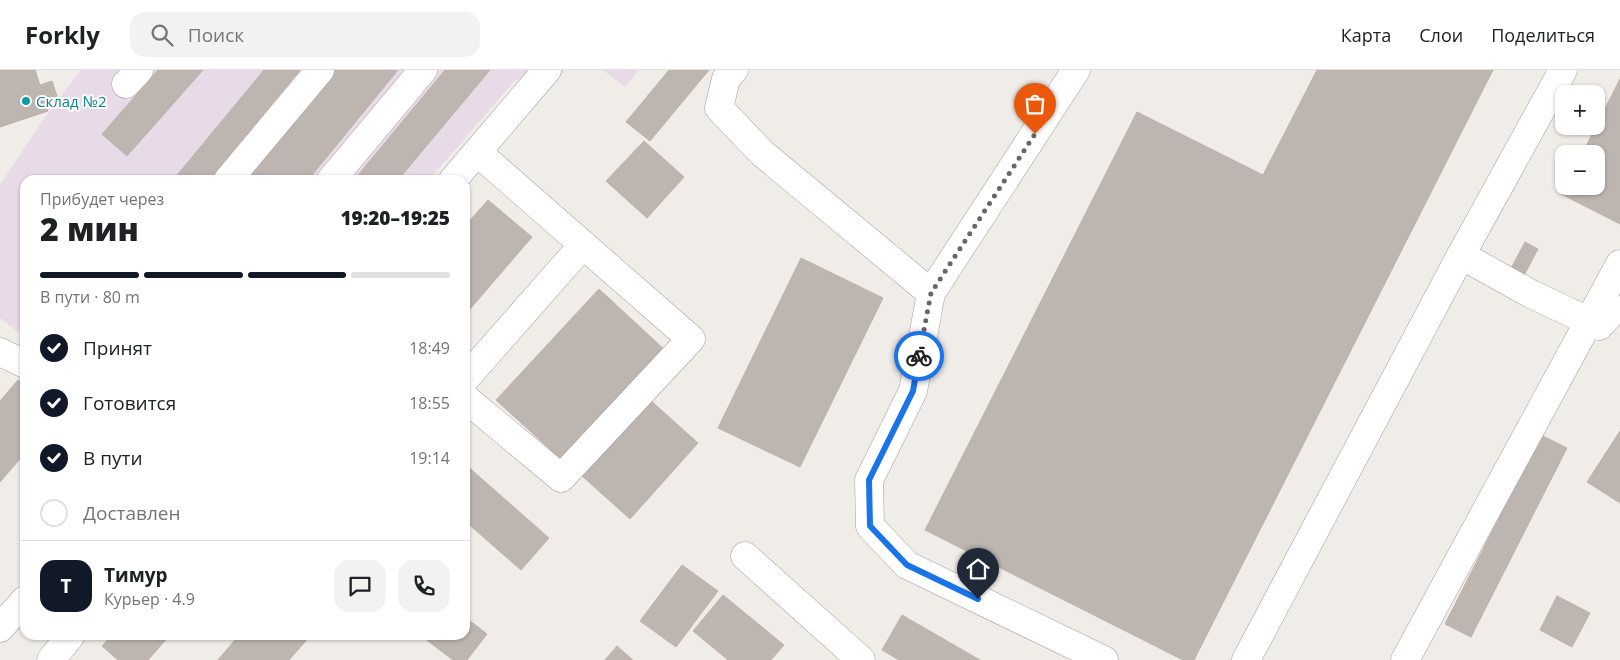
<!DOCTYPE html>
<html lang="ru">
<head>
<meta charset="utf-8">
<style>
	body { margin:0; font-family:"Open Sans",sans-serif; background:#f2f2f2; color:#202124; height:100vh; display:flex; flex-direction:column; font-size:19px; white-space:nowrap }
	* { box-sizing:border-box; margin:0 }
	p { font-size:16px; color:#757577 }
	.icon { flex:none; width:28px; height:28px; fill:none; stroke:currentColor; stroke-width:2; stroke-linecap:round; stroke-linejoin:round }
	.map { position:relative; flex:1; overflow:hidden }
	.drawer { position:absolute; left:20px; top:105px; width:450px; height:465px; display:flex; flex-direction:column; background:#fff; border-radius:15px; box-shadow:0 1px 4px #0004 }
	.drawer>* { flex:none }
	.tools { position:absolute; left:1555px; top:15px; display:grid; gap:10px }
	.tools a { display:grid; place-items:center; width:50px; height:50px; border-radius:10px; background:#fff; box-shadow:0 1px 4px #0004; font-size:25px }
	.pin { position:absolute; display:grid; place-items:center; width:42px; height:42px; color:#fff; margin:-51px -21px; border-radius:50% 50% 50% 0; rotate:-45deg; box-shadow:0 0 5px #0007 }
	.pin .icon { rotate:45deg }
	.courier { position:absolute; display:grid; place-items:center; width:50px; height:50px; margin:-25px; border:4px solid #1a73e8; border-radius:50%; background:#fff; color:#222; box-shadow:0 1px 6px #0007 }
	.overview em { font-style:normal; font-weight:800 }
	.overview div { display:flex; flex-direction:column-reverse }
	.overview { display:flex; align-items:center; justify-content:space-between; height:85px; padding:0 20px }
	h1 { font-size:32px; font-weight:800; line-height:38px }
	.bar { display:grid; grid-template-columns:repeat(4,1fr); gap:8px 5px; align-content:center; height:60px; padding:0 20px }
	.bar i { height:6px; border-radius:4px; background:#e0e0e0 }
	.bar .selected { background:#111827 }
	.bar p { grid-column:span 4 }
	.line { display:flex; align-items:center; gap:12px; padding:0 20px; border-top:1px solid #e0e0e0 }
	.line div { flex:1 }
	.round { display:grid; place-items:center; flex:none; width:52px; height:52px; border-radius:15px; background:#f2f2f2 }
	ol { padding:0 20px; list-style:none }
	li { display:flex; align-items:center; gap:15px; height:55px }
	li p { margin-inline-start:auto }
	li .icon { padding:5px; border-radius:50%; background:#111827; color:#fff; stroke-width:4 }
	li:last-child { color:#757577 }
	li i { width:28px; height:28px; border:2px solid #e0e0e0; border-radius:50% }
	header { display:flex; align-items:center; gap:30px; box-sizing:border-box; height:70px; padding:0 25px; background:#fff; border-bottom:1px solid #e0e0e0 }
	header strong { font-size:24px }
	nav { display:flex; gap:28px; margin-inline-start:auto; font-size:18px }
	.search { width:350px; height:45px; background:#f2f2f2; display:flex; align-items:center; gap:12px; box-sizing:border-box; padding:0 18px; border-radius:15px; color:#757577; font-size:19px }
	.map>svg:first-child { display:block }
	.industrial { fill:#e9dae8 }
	.building { fill:#bdb5b0; stroke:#c1b2aa }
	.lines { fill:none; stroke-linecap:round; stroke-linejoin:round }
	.minor-casing { stroke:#a1a1a1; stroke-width:29 }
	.minor { stroke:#fff; stroke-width:28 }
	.done { stroke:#696766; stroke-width:5; stroke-dasharray:0 9 }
	.route { stroke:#1a73e8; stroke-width:6 }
	.culture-dot { fill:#0f9aa8; stroke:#fff; stroke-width:2 }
	.labels { text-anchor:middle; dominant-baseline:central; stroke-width:4; stroke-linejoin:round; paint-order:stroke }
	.culture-label { font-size:15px; fill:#0d838f; stroke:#fff; text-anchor:start }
</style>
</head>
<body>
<header>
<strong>Forkly</strong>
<div class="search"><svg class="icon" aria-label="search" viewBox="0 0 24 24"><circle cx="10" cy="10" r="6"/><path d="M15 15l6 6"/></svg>Поиск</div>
<nav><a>Карта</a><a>Слои</a><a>Поделиться</a></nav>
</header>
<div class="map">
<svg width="1620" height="590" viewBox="0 0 1620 590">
	<rect width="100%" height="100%" fill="#f0ece7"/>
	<g class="industrial">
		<path d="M 81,0 L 565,0 L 542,27 L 516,9 L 429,110 L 25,110 L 25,267 L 0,248 L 0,115 L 43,50 Z"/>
		<path d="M 603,0 L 639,0 L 625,17 Z"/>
	</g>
	<g class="building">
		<path d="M 0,0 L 35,0 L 40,15 L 52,11 L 57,26 L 47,36 L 48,41 L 0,57 Z"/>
		<path d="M 158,0 L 203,0 L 127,86 L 102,64 Z"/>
		<path d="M 264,0 L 300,0 L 209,110 L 173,110 Z"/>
		<path d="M 334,0 L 398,0 L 308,110 L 244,110 Z"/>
		<path d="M 445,0 L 490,0 L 398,110 L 354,110 Z"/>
		<path d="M 669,0 L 709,0 L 650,71 L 626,52 Z"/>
		<path d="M 1317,0 L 1493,0 L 1194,590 L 1183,590 L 925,460 L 1137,42 L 1263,105 Z"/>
		<path d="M 1620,9 L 1620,154 L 1561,124 L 1565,116 L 1596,116 L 1596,84 L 1582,84 Z"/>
		<path d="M 644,71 L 684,107 L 647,148 L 606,111 Z"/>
		<path d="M 488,130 L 532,167 L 465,245 L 465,156 Z"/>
		<path d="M 1525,172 L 1538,179 L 1521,211 L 1508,204 Z"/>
		<path d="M 801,188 L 883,228 L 800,397 L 718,358 Z"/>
		<path d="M 599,219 L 667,282 L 564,392 L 496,330 Z"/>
		<path d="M 18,310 L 25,314 L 25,383 L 0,412 L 0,331 Z"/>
		<path d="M 649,329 L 698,373 L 630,449 L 581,405 Z"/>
		<path d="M 1620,361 L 1620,433 L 1587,412 Z"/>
		<path d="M 1541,365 L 1567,378 L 1471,567 L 1445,554 Z"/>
		<path d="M 465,394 L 549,468 L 521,500 L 465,451 Z"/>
		<path d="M 682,495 L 718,521 L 676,577 L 640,551 Z"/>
		<path d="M 723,525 L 784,575 L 771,590 L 728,590 L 693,561 Z"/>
		<path d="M 1557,526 L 1590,543 L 1572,577 L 1540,560 Z"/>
		<path d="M 902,545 L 980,590 L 899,590 L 882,580 Z"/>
		<path d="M 465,547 L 487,564 L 467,590 L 453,590 L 420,565 L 465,565 Z"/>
		<path d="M 112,565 L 170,565 L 148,590 L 118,590 L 102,576 Z"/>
		<path d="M 239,565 L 311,565 L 289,590 L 218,590 Z"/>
		<path d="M 617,576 L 633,590 L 605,590 Z"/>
	</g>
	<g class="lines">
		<g class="minor-casing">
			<g id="minor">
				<path d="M 734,0 L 726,9 L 719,38 L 762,83 L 931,223"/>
				<path d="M 1076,0 L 931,223 L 913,321 L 869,410 L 870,456 L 907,495 L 1104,590"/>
				<path d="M 126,14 L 139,0"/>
				<path d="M 228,110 L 320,0"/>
				<path d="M 331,110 L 423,0"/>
				<path d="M 453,110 L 547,0"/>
				<path d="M 1461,185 L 1531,224 L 1599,256 L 1612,242 L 1620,240"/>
				<path d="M 0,282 L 25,294"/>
				<path d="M 465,309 L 583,175"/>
				<path d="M 465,328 L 561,408 L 691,269 L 477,82"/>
				<path d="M 745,486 L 861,590"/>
				<path d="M 0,558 L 25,530"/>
				<path d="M 51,590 L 71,565"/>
				<path d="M 1246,590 L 1461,185 L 1563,0"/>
				<path d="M 1405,590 L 1620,194"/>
			</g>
		</g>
		<use href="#minor" class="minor"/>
	</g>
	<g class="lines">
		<path class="done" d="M 919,286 L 931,223 L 1035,64"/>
		<path class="route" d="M 919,286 L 913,321 L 869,410 L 870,456 L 907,495 L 978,529"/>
	</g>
	<circle class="culture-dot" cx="26" cy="31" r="5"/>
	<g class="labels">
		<g class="culture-label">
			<text x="36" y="31">Склад №2</text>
		</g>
	</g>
</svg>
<div class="tools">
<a>+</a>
<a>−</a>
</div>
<div class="pin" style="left:1035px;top:64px;background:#ea580c"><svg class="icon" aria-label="bag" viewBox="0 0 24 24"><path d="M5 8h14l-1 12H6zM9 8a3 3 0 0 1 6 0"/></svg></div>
<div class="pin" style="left:978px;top:529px;background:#1f2937"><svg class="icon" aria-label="home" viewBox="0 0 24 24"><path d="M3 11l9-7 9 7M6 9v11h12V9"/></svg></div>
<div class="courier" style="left:919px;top:286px"><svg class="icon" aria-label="bike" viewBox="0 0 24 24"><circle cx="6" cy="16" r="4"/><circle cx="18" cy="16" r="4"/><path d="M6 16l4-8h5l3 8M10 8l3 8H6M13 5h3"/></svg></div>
<section class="drawer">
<div class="overview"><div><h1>2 мин</h1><p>Прибудет через</p></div><em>19:20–19:25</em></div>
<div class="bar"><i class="selected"></i><i class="selected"></i><i class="selected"></i><i></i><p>В пути · 80 m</p></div>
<ol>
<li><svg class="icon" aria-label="check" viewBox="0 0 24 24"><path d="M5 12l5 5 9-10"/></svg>Принят<p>18:49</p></li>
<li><svg class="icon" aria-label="check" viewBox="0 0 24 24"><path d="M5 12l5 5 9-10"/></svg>Готовится<p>18:55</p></li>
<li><svg class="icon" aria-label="check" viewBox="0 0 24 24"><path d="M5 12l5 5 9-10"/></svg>В пути<p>19:14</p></li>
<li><i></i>Доставлен</li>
</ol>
<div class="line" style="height:90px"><b class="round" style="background:#111827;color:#fff">Т</b><div><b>Тимур</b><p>Курьер · 4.9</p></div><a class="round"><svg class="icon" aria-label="chat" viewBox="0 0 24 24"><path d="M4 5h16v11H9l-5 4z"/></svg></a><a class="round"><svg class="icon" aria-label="phone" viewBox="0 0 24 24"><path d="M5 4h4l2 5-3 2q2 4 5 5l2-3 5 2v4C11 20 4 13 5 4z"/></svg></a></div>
</section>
</div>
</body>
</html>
